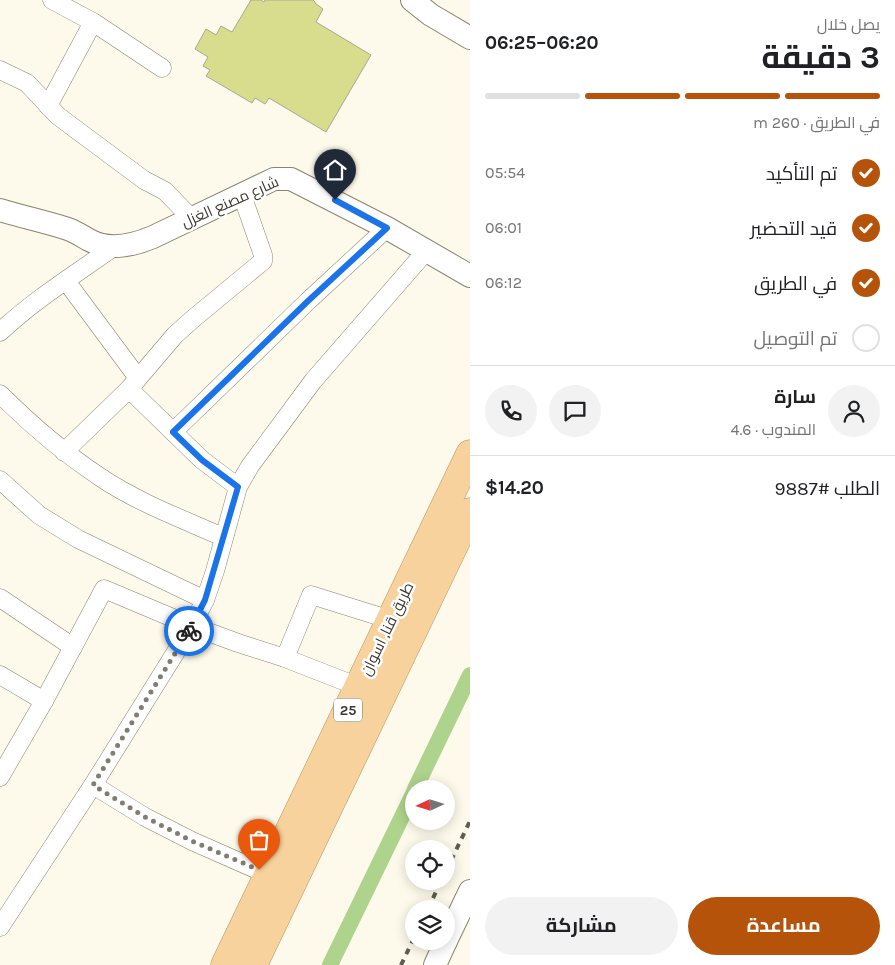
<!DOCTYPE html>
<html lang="ar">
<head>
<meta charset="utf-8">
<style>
	body { margin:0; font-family:Karla,Cairo,sans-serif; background:#f2f2f2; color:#202124; direction:rtl; height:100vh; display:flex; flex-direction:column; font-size:19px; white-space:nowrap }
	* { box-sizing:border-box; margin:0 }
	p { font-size:16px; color:#757577 }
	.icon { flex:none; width:28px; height:28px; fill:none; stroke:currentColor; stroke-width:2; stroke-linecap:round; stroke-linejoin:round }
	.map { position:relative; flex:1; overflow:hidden; direction:ltr }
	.sheet { display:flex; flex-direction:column; background:#fff; width:425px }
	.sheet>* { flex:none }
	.needle { width:32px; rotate:266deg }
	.tools { position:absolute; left:405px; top:780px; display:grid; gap:10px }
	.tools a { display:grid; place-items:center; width:50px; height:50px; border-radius:50%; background:#fff; box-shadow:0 2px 12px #0003; font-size:25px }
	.pin { position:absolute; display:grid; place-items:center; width:42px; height:42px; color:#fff; margin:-51px -21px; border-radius:50% 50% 50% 0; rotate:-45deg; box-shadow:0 0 5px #0007 }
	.pin .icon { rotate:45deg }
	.courier { position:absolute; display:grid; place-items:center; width:50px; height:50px; margin:-25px; border:4px solid #1a73e8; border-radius:50%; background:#fff; color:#222; box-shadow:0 1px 6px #0007 }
	.summary em { font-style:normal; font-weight:700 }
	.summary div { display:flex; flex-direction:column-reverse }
	.summary { display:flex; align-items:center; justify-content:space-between; height:85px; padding:0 15px }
	h1 { font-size:32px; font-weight:700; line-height:38px }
	.bar { display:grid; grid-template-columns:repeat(4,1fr); gap:8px 5px; align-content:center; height:60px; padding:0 15px }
	.bar i { height:6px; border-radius:4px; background:#e0e0e0 }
	.bar .on { background:#b45309 }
	.bar p { grid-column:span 4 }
	.line { display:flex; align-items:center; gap:12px; padding:0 15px; border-top:1px solid #e0e0e0 }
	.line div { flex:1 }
	.round { display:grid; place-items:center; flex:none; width:52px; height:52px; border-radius:26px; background:#f2f2f2 }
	ol { padding:0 15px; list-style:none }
	li { display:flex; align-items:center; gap:15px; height:55px }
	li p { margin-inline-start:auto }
	li .icon { padding:5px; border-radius:50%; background:#b45309; color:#fff; stroke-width:4 }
	li:last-child { color:#757577 }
	li i { width:28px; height:28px; border:2px solid #e0e0e0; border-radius:50% }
	.cta { display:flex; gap:10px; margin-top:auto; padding:10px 15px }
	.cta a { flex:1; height:58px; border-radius:30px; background:#b45309; color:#fff; font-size:20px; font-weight:700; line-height:58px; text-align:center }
	.cta a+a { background:#f2f2f2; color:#202124 }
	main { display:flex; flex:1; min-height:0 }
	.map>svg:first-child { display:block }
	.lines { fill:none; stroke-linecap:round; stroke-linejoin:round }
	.canal { stroke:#aed38c; stroke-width:16 }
	.building { fill:#d7dd8d; stroke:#a7a992 }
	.minor-casing { stroke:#8a846e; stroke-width:19 }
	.tertiary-casing { stroke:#8a846e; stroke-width:24 }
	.trunk-casing { stroke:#b69566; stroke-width:29 }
	.minor { stroke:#fff; stroke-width:18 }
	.tertiary { stroke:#fff; stroke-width:22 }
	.trunk { stroke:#f8d29c; stroke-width:28 }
	.rail { stroke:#5f5c52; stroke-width:4; stroke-dasharray:6 6; stroke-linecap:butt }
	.done { stroke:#807d71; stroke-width:5; stroke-dasharray:0 9 }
	.route { stroke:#1a73e8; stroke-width:6 }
	.labels { text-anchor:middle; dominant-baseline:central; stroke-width:5; stroke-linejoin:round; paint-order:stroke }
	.shield { fill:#fff; stroke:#76746e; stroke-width:1 }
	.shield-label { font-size:14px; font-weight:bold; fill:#3c3930 }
	.street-label { font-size:15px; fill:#3c3930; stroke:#fff }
</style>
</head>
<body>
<main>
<section class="sheet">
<div class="summary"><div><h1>3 دقيقة</h1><p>يصل خلال</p></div><em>06:20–06:25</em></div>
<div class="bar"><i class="on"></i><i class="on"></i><i class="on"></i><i></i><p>في الطريق · 260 m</p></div>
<ol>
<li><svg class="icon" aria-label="check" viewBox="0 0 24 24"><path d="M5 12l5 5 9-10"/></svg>تم التأكيد<p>05:54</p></li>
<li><svg class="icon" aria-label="check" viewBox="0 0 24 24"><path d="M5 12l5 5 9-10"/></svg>قيد التحضير<p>06:01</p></li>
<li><svg class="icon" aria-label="check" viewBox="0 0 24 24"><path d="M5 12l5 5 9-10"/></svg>في الطريق<p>06:12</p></li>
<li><i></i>تم التوصيل</li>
</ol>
<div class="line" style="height:90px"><a class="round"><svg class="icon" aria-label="person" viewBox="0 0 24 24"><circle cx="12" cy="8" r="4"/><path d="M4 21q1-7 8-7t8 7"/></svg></a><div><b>سارة</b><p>المندوب · 4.6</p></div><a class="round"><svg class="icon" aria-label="chat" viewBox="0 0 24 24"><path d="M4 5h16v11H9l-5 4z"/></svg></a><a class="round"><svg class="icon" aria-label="phone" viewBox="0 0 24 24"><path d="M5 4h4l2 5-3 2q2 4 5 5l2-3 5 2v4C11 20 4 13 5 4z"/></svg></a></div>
<div class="line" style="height:65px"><div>الطلب #9887</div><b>$14.20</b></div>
<div class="cta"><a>مساعدة</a><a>مشاركة</a></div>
</section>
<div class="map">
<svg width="470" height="965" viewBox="0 0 470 965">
	<rect width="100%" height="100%" fill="#fefaeb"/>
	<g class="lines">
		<g class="canal">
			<path d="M 415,789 L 470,675"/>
			<path d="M 330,965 L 414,792"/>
		</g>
	</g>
	<path class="building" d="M 251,0 L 261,0 L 264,2 L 265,0 L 313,0 L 315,2 L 315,3 L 323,9 L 316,22 L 371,55 L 326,132 L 269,98 L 265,104 L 255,98 L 252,103 L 206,76 L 210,70 L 203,66 L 208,57 L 195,49 L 206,29 L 216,35 L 221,26 L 232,32 Z"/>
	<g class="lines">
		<g class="minor-casing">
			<g id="minor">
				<path d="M 52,0 L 93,22 L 162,68"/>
				<path d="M 0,70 L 27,83 L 58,116 L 144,180 L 165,191 L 192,219"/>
				<path d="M 48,106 L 93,22"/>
				<path d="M 66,281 L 138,378"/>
				<path d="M 0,332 C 35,299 76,274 115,246"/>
				<path d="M 129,389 L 202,460 L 238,487"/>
				<path d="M 0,394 C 30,424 64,453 100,477 C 137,502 182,519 223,537"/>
				<path d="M 173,432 L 308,301 L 387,228"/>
				<path d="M 64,452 L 129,389 L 175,335 L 194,318 L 263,261 L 263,255 L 242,195"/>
				<path d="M 0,480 L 39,515 L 78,539 L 205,600"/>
				<path d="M 0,598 L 73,647"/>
				<path d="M 285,658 L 311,595 L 391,620"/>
				<path d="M 0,675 L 44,701"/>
				<path d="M 0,777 L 44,701 L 104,589 L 192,626 L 238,643 L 285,658 L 359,687"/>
				<path d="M 93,785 L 145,817 L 192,841 L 269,875"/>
				<path d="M 0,927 L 93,785 L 192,626 L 205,600 L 215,571 L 238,487 L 250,466 L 313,381 L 427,250"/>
			</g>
		</g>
		<g class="tertiary-casing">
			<g id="tertiary">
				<path d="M 412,0 L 431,15 L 470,38"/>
				<path d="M 0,210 C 23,217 46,222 68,229 C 76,232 82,236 89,240 C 109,251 134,245 153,237 L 274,179 L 291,179 L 387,228 L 470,276"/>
				<path d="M 446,941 L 470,891"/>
				<path d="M 435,965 L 446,941"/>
			</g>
		</g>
		<g class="trunk-casing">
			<g id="trunk">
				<path d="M 225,965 L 470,454"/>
				<path d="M 253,965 L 470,512"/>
			</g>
		</g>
		<use href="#minor" class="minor"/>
		<use href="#tertiary" class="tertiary"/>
		<use href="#trunk" class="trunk"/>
		<g class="rail">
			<path d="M 446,871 L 470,821"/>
			<path d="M 428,909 L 441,881"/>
			<path d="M 401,965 L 414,938"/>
		</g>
	</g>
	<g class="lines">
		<path class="done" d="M 189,631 L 93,785 L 145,817 L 192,841 L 259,870"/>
		<path class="route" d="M 189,631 L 205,600 L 238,487 L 202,460 L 173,432 L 308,301 L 387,228 L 335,200"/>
	</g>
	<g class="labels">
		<rect class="shield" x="334" y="698.5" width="28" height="23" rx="4"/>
		<g class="shield-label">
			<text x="348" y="710">25</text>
		</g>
		<g class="street-label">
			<text transform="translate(230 202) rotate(-24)">شارع مصنع الغزل</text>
			<text transform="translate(387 629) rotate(-64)">طريق قنا, اسوان</text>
		</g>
	</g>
</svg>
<div class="tools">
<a><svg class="needle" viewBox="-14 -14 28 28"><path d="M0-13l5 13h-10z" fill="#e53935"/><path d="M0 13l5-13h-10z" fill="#757577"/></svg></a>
<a><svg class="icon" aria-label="locate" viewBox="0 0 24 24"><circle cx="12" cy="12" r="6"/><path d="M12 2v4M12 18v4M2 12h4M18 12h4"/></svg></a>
<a><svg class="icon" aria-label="layers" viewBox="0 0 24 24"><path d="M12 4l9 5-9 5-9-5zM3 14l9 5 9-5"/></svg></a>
</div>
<div class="pin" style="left:259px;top:870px;background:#ea580c"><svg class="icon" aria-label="bag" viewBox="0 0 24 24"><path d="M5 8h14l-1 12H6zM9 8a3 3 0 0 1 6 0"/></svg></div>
<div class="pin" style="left:335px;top:200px;background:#1f2937"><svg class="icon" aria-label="home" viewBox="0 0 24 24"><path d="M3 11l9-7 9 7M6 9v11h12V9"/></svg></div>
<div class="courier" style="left:189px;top:631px"><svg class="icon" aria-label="bike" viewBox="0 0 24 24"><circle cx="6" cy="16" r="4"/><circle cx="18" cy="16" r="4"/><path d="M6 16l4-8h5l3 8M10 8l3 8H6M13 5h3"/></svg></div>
</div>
</main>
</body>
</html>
